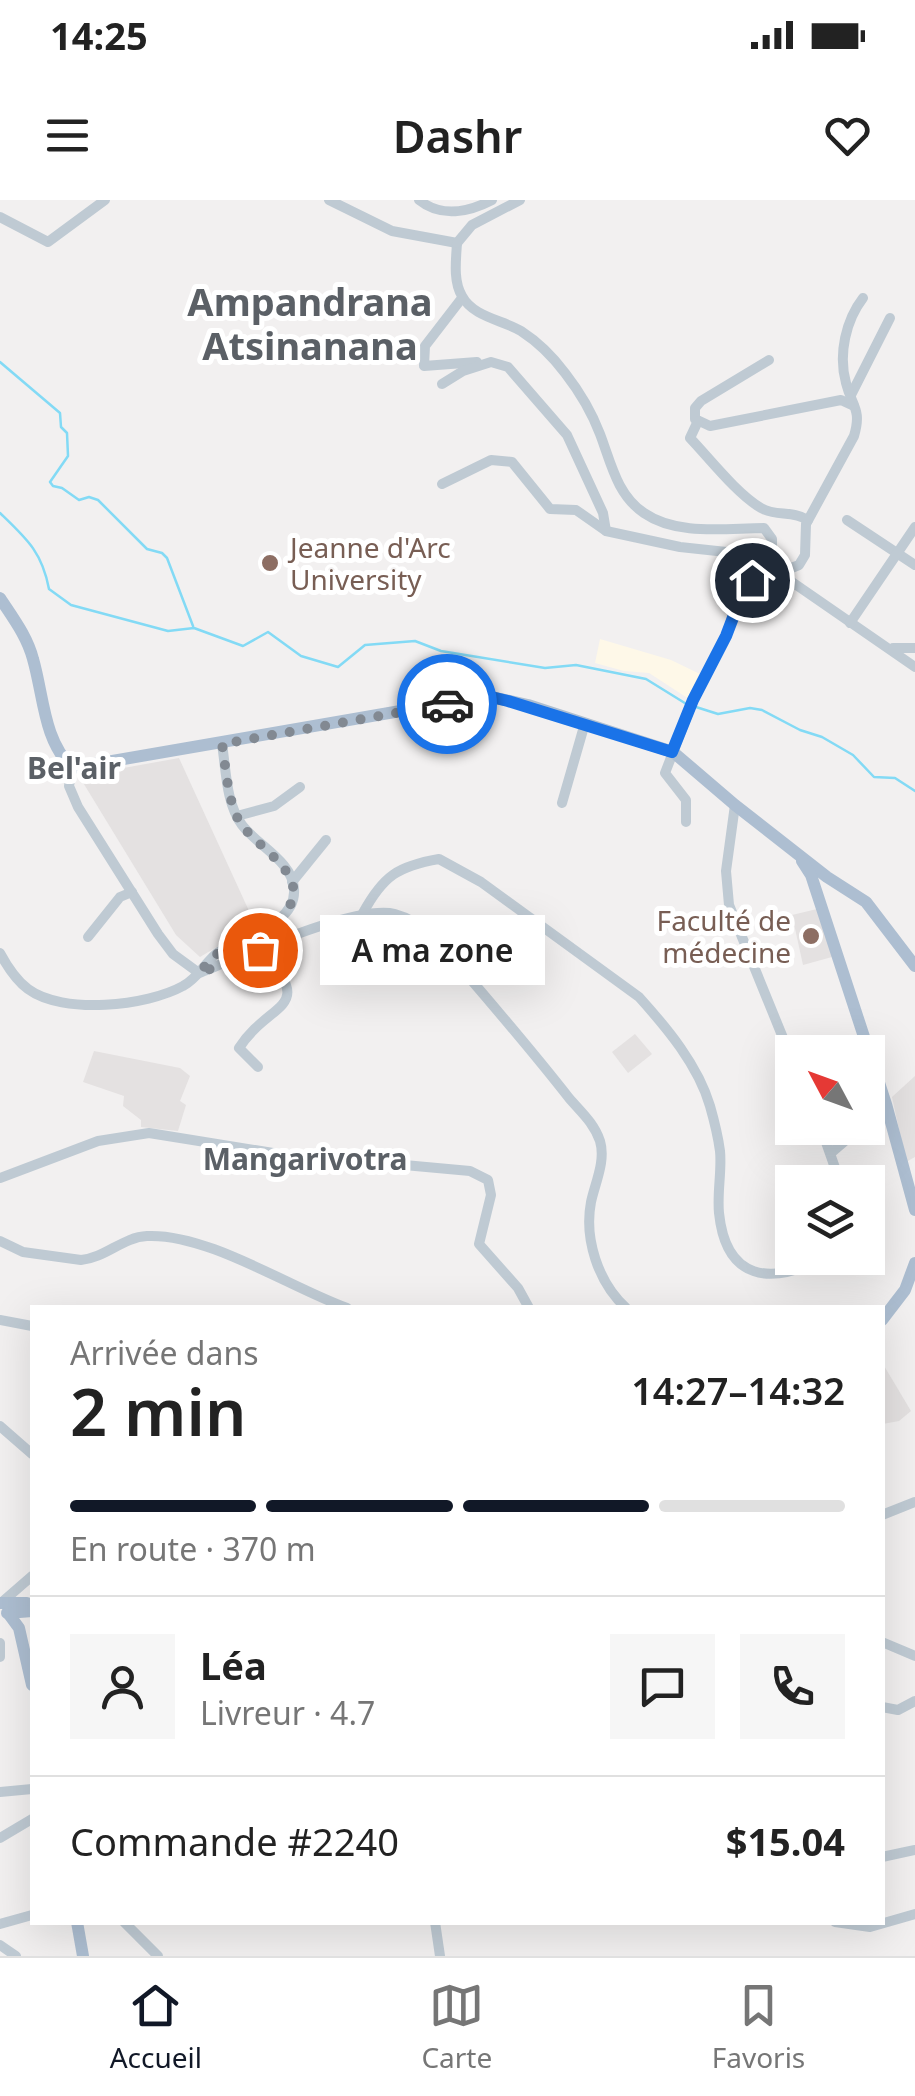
<!DOCTYPE html>
<html lang="fr">
<head>
<meta charset="utf-8">
<style>
	body { margin:0; font-family:"Noto Sans",sans-serif; background:#f6f6f6; color:#222; height:100vh; display:flex; flex-direction:column; font-size:38px; white-space:nowrap }
	* { box-sizing:border-box; margin:0 }
	p { font-size:32px; color:#767676 }
	.icon { flex:none; width:55px; height:55px; fill:none; stroke:currentColor; stroke-width:2; stroke-linecap:round; stroke-linejoin:round }
	.map { position:relative; flex:1; overflow:hidden }
	.side { position:absolute; left:30px; top:1105px; width:855px; height:620px; display:flex; flex-direction:column; background:#fff; border-radius:0px; box-shadow:0 10px 40px #0002 }
	.side>* { flex:none }
	.needle { width:65px; rotate:311deg }
	.controls { position:absolute; left:775px; top:835px; display:grid; gap:20px }
	.controls a { display:grid; place-items:center; width:110px; height:110px; border-radius:0px; background:#fff; box-shadow:0 10px 40px #0002; font-size:50px }
	.pin { position:absolute; display:grid; place-items:center; width:85px; height:85px; color:#fff; margin:-42px; border:5px solid #fff; border-radius:50%; box-shadow:0 2px 10px #0007 }
	.courier { position:absolute; display:grid; place-items:center; width:100px; height:100px; margin:-50px; border:8px solid #1a73e8; border-radius:50%; background:#fff; color:#222; box-shadow:0 2px 12px #0007 }
	.bubble { position:absolute; height:70px; border-radius:0px; background:#fff; box-shadow:0 10px 40px #0002; font-size:32px; font-weight:600; line-height:70px; text-align:center }
	.headline em { font-style:normal; font-weight:600 }
	.headline div { display:flex; flex-direction:column-reverse }
	.headline { display:flex; align-items:center; justify-content:space-between; height:170px; padding:0 40px }
	h1 { font-size:65px; font-weight:600; line-height:75px }
	.bar { display:grid; grid-template-columns:repeat(4,1fr); gap:15px 10px; align-content:center; height:120px; padding:0 40px }
	.bar i { height:12px; border-radius:8px; background:#e0e0e0 }
	.bar .selected { background:#111827 }
	.bar p { grid-column:span 4 }
	.line { display:flex; align-items:center; gap:25px; padding:0 40px; border-top:2px solid #e0e0e0 }
	.line div { flex:1 }
	.round { display:grid; place-items:center; flex:none; width:105px; height:105px; border-radius:0px; background:#f6f6f6 }
	.status { display:flex; justify-content:space-between; align-items:center; height:70px; padding:0 50px; background:#fff; direction:ltr }
	.status svg { height:28px; fill:currentColor }
	header { display:flex; justify-content:space-between; align-items:center; height:130px; padding:0 40px; background:#fff; font-size:45px; font-weight:600 }
	.tab-bar { display:flex; justify-content:space-around; align-items:center; height:140px; border-top:2px solid #e0e0e0; background:#fff; font-size:28px; color:#767676 }
	.tab-bar a { display:grid; justify-items:center; gap:5px }
	.tab-bar .selected { color:#111827 }
	.map>svg:first-child { display:block }
	.commercial { fill:#fef8e8 }
	.education { fill:#e4e1e1 }
	.lines { fill:none; stroke-linecap:round; stroke-linejoin:round }
	.stream { stroke:#83daf5; stroke-width:2.5 }
	.minor { stroke:#bfcad3; stroke-width:10 }
	.major { stroke:#adbed1; stroke-width:12 }
	.done { stroke:#828992; stroke-width:10; stroke-dasharray:0 18 }
	.route { stroke:#1a73e8; stroke-width:12 }
	.education-dot { fill:#8d6e63; stroke:#fff; stroke-width:4 }
	.labels { text-anchor:middle; dominant-baseline:central; stroke-width:10; stroke-linejoin:round; paint-order:stroke }
	.education-label { font-size:28px; fill:#785e54; stroke:#fff; text-anchor:start }
	.neighbourhood-label { font-size:30px; font-weight:bold; fill:#5b6066; stroke:#fff }
	.district-label { font-size:38px; font-weight:bold; fill:#5b6066; stroke:#fff }
</style>
</head>
<body>
<div class="status"><b>14:25</b><svg viewBox="0 0 49 12"><path d="M0 12V9h3v3zM5 12V6h3v6zM10 12V3h3v9zM15 12V0h3v12zM26 1h20v11H26zM47 4h2v5h-2z"/></svg></div>
<header><svg class="icon" aria-label="menu" viewBox="0 0 24 24"><path d="M4 6h16M4 12h16M4 18h16"/></svg>Dashr<svg class="icon" aria-label="heart" viewBox="0 0 24 24"><path d="M12 20l-8-8c-3-5 5-10 8-4 3-6 11-1 8 4z"/></svg></header>
<div class="map">
<svg width="915" height="1756" viewBox="0 0 915 1756">
	<rect width="100%" height="100%" fill="#f2f0f0"/>
	<path class="commercial" d="M 600,439 L 671,460 L 700,474 L 689,499 L 649,473 L 624,471 L 595,463 Z"/>
	<g class="education">
		<path d="M 179,558 L 255,724 L 200,757 L 176,735 L 79,576 Z"/>
		<path d="M 817,709 L 832,757 L 803,765 L 792,715 Z"/>
		<path d="M 635,834 L 652,854 L 628,873 L 612,852 Z"/>
		<path d="M 94,851 L 180,868 L 190,876 L 180,901 L 186,905 L 178,931 L 141,927 L 141,920 L 123,906 L 124,896 L 83,882 Z"/>
		<path d="M 915,876 L 915,957 L 906,962 L 892,897 Z"/>
		<path d="M 883,1164 L 911,1211 L 899,1221 L 883,1224 Z"/>
	</g>
	<g class="lines">
		<g class="stream">
			<path d="M 0,162 L 60,213 L 61,227 L 67,233 L 68,256 L 50,282 L 53,286 L 62,288 L 79,300 L 89,297 L 98,300 L 147,349 L 162,353 L 167,358 L 193,426"/>
			<path d="M 0,313 C 27,339 42,352 49,389 L 71,405 L 168,431 L 194,428 L 243,446 L 268,432 L 301,456 L 338,467 L 365,445 L 415,441 L 441,451 L 545,468 L 576,465 L 646,479 L 688,505"/>
			<path d="M 696,507 L 718,514 L 750,508 L 762,510 L 800,530 L 822,537 L 853,555 L 874,577 L 895,578 L 915,591"/>
		</g>
		<g class="minor">
			<path d="M 329,0 L 392,31 L 457,43"/>
			<path d="M 419,0 C 441,18 469,12 492,0"/>
			<path d="M 0,17 L 48,42 L 105,0"/>
			<path d="M 457,43 C 456,60 453,81 462,96 C 473,117 503,120 521,131 C 538,142 553,157 565,173 C 579,191 592,213 600,234 C 611,263 617,295 644,313 C 677,336 726,328 764,328 L 772,339 L 772,348 L 742,395 L 726,436 L 693,501 L 665,573 L 686,600 L 686,622"/>
			<path d="M 457,43 L 472,25 L 520,0"/>
			<path d="M 462,98 L 425,146 L 424,166 L 477,162"/>
			<path d="M 769,160 L 701,201 L 695,208 L 695,219 L 710,226 L 841,200 L 854,206"/>
			<path d="M 442,184 L 463,171 L 491,162 L 508,167 L 567,235 L 603,313 L 606,331"/>
			<path d="M 851,195 L 890,118"/>
			<path d="M 698,221 L 690,238 C 710,259 737,294 761,308 C 776,317 792,310 808,320"/>
			<path d="M 442,284 L 491,260 L 512,262 L 550,309 L 576,310 L 606,331 L 680,347 L 745,354 L 779,373 L 915,467"/>
			<path d="M 847,320 L 915,365"/>
			<path d="M 779,373 L 799,365 L 805,355 L 806,324 L 854,236 C 862,209 852,207 846,183 C 838,154 846,120 863,98"/>
			<path d="M 850,423 L 915,327"/>
			<path d="M 893,448 L 915,448"/>
			<path d="M 72,568 L 69,586 L 78,607 L 158,734 L 173,754 L 199,773 C 241,757 355,704 395,714 C 411,718 422,728 435,738 C 481,791 526,843 569,898 C 581,912 594,923 600,941 C 606,961 595,983 591,1002 C 584,1039 598,1082 626,1108"/>
			<path d="M 562,603 L 585,523"/>
			<path d="M 735,605 L 726,671 L 729,705 L 792,860"/>
			<path d="M 237,616 L 274,606 L 300,587"/>
			<path d="M 292,682 L 326,640"/>
			<path d="M 363,713 C 383,676 398,666 439,659 L 481,682 L 639,797 C 667,828 698,865 710,906 C 714,920 718,936 720,951 C 722,971 717,992 719,1013 C 726,1080 770,1086 823,1058"/>
			<path d="M 88,737 L 120,697 L 132,692"/>
			<path d="M 0,753 C 7,766 16,780 28,789 C 63,815 147,806 183,786 C 197,779 204,764 216,754 C 238,737 297,726 294,689 C 293,662 257,645 242,625 C 226,604 226,569 222,544"/>
			<path d="M 258,867 L 239,848 C 270,800 319,810 259,750"/>
			<path d="M 868,921 L 886,904"/>
			<path d="M 821,928 L 840,982"/>
			<path d="M 831,953 L 860,928"/>
			<path d="M 0,978 L 98,941 L 149,933 L 273,953 L 470,971 L 488,980 L 491,995 L 479,1044 L 518,1088 L 529,1108"/>
			<path d="M 0,1041 L 23,1052 L 81,1060 C 105,1058 123,1037 147,1036 C 207,1033 289,1087 347,1108"/>
			<path d="M 0,1120 L 32,1126"/>
			<path d="M 0,1226 L 32,1254"/>
			<path d="M 882,1315 L 915,1302"/>
			<path d="M 1,1403 L 32,1376"/>
			<path d="M 882,1442 L 915,1456"/>
			<path d="M 0,1443 L 0,1457"/>
			<path d="M 882,1507 L 898,1510 L 915,1501"/>
			<path d="M 0,1592 L 32,1589"/>
			<path d="M 0,1638 L 32,1619"/>
			<path d="M 882,1657 L 915,1650"/>
			<path d="M 124,1722 L 158,1756"/>
			<path d="M 435,1722 L 440,1756"/>
			<path d="M 835,1722 L 870,1727 L 915,1714"/>
			<path d="M 0,1724 L 32,1715"/>
			<path d="M 0,1745 L 16,1756"/>
		</g>
		<g class="major">
			<path d="M 0,398 C 13,418 27,436 33,459 C 44,497 43,539 72,568 L 487,496 L 528,505 L 673,552 L 735,605 L 827,677 L 866,702 L 915,766"/>
			<path d="M 802,661 L 811,675 L 886,904 L 915,1010"/>
			<path d="M 882,1120 L 905,1090 L 915,1063"/>
			<path d="M 0,1403 L 27,1403"/>
			<path d="M 7,1413 L 32,1411"/>
			<path d="M 8,1413 L 19,1428 L 32,1485"/>
			<path d="M 77,1722 L 83,1756"/>
		</g>
	</g>
	<g class="lines">
		<path class="done" d="M 260,750 L 200,773 C 204,767 209,760 215,756 C 233,739 263,734 281,717 C 321,677 254,649 238,619 C 227,596 226,568 222,544 L 447,504"/>
		<path class="route" d="M 447,504 L 487,496 L 508,501 L 672,552 L 693,500 L 726,436 L 742,394 L 752,380"/>
	</g>
	<g class="education-dot">
		<circle cx="270" cy="363" r="10"/>
		<circle cx="811" cy="736" r="10"/>
	</g>
	<g class="labels">
		<g class="education-label">
			<text x="290" y="347">Jeanne d'Arc<tspan x="290" dy="32">University</tspan></text>
			<text x="791" y="720" text-anchor="end">Faculté de<tspan x="791" dy="32">médecine</tspan></text>
		</g>
		<g class="neighbourhood-label">
			<text x="74" y="567">Bel'air</text>
			<text x="305" y="958">Mangarivotra</text>
		</g>
		<g class="district-label">
			<text x="310" y="101">Ampandrana<tspan x="310" dy="44">Atsinanana</tspan></text>
		</g>
	</g>
</svg>
<div class="controls">
<a><svg class="needle" viewBox="-14 -14 28 28"><path d="M0-13l5 13h-10z" fill="#e53935"/><path d="M0 13l5-13h-10z" fill="#767676"/></svg></a>
<a><svg class="icon" aria-label="layers" viewBox="0 0 24 24"><path d="M12 4l9 5-9 5-9-5zM3 14l9 5 9-5"/></svg></a>
</div>
<div class="pin" style="left:260px;top:750px;background:#ea580c"><svg class="icon" aria-label="bag" viewBox="0 0 24 24"><path d="M5 8h14l-1 12H6zM9 8a3 3 0 0 1 6 0"/></svg></div>
<div class="pin" style="left:752px;top:380px;background:#1f2937"><svg class="icon" aria-label="home" viewBox="0 0 24 24"><path d="M3 11l9-7 9 7M6 9v11h12V9"/></svg></div>
<div class="courier" style="left:447px;top:504px"><svg class="icon" aria-label="car" viewBox="0 0 24 24"><path d="M5 17H2v-5l4-1 3-4h7l3 4 3 1v5h-3M9 17h6M6 11h13"/><circle cx="7" cy="17" r="2"/><circle cx="17" cy="17" r="2"/></svg></div>
<div class="bubble" style="left:320px;top:715px;width:225px">A ma zone</div>
<section class="side">
<div class="headline"><div><h1>2 min</h1><p>Arrivée dans</p></div><em>14:27–14:32</em></div>
<div class="bar"><i class="selected"></i><i class="selected"></i><i class="selected"></i><i></i><p>En route · 370 m</p></div>
<div class="line" style="height:180px"><a class="round"><svg class="icon" aria-label="person" viewBox="0 0 24 24"><circle cx="12" cy="8" r="4"/><path d="M4 21q1-7 8-7t8 7"/></svg></a><div><b>Léa</b><p>Livreur · 4.7</p></div><a class="round"><svg class="icon" aria-label="chat" viewBox="0 0 24 24"><path d="M4 5h16v11H9l-5 4z"/></svg></a><a class="round"><svg class="icon" aria-label="phone" viewBox="0 0 24 24"><path d="M5 4h4l2 5-3 2q2 4 5 5l2-3 5 2v4C11 20 4 13 5 4z"/></svg></a></div>
<div class="line" style="height:130px"><div>Commande #2240</div><b>$15.04</b></div>
</section>
</div>
<nav class="tab-bar">
<a class="selected"><svg class="icon" aria-label="home" viewBox="0 0 24 24"><path d="M3 11l9-7 9 7M6 9v11h12V9"/></svg>Accueil</a>
<a><svg class="icon" aria-label="map" viewBox="0 0 24 24"><path d="M3 6l6-2 6 2 6-2v14l-6 2-6-2-6 2zM9 4v14M15 6v14"/></svg>Carte</a>
<a><svg class="icon" aria-label="saved" viewBox="0 0 24 24"><path d="M7 4h10v16l-5-4-5 4z"/></svg>Favoris</a>
</nav>
</body>
</html>
